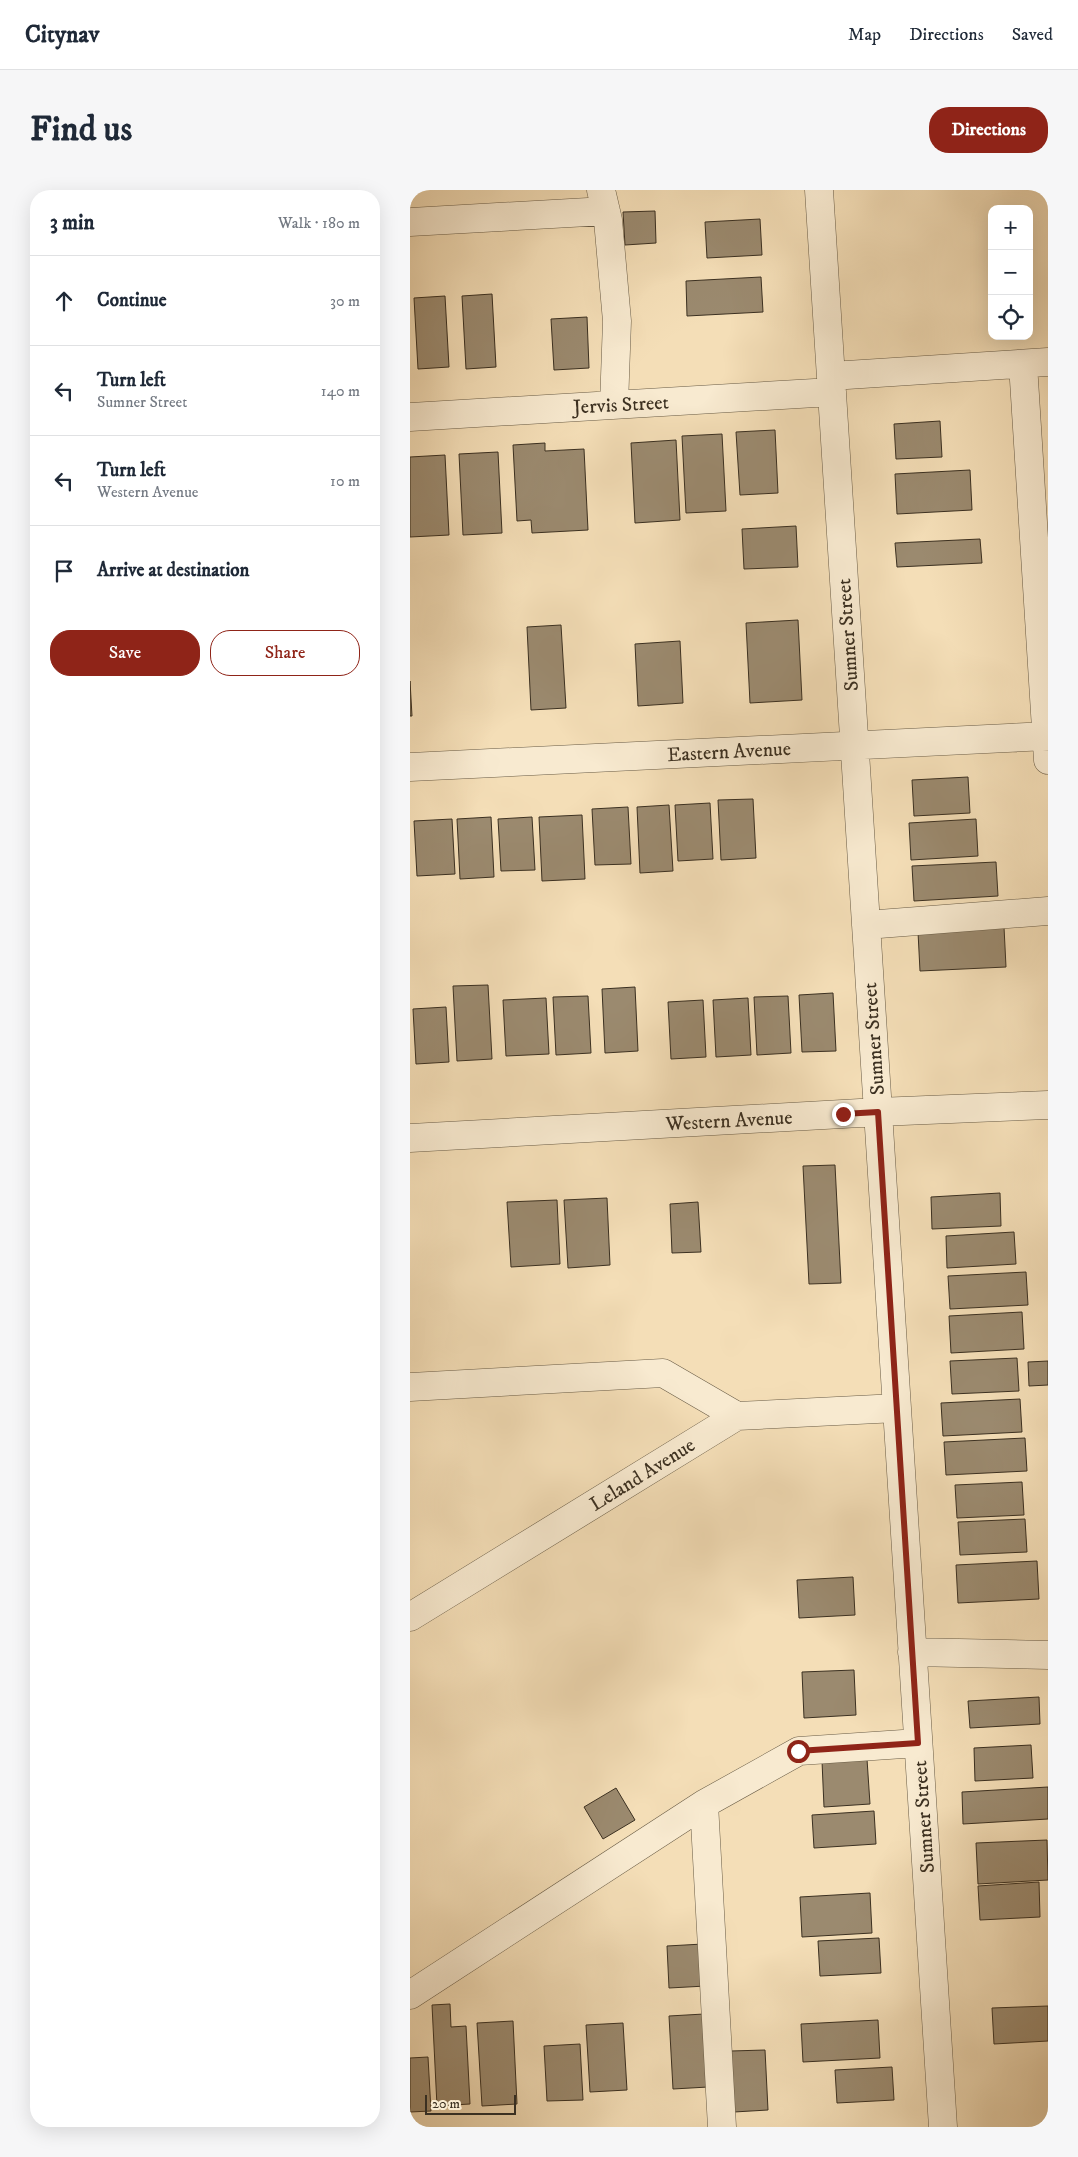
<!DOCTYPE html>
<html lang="en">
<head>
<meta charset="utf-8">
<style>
  body { margin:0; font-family:"IM FELL DW Pica",serif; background:#f6f6f7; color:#1f2937 }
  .controls { position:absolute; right:15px; top:15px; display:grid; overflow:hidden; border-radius:10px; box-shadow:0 5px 20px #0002 }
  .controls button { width:45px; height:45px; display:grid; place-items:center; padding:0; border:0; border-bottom:1px solid #e0e1e3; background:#fff; color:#1f2937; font:25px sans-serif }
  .scale { position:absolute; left:15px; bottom:12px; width:91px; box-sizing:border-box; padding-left:5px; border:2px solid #3b3021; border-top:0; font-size:14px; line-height:18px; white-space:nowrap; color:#3b3021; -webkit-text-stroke:4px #f8ead0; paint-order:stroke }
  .stop { position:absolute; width:15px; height:15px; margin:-11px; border:4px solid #8f2418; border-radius:50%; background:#fff }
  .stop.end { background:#8f2418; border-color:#fff; box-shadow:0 1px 5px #0008 }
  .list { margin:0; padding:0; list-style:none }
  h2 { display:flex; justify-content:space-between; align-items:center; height:65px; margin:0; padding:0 20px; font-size:21px }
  h2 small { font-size:16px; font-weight:400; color:#747a83 }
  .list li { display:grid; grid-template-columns:32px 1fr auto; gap:15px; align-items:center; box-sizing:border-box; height:90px; padding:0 20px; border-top:1px solid #e0e1e3 }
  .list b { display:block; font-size:19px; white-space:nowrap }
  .list p { margin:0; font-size:16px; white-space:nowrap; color:#747a83 }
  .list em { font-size:16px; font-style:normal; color:#747a83 }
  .actions { display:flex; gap:10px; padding:15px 20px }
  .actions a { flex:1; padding:11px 0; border:1px solid #8f2418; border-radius:20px; text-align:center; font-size:18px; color:#8f2418 }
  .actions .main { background:#8f2418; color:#fff }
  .icon { flex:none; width:28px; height:28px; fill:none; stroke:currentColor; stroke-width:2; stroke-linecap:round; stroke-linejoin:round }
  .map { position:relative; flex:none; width:638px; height:1937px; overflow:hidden; border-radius:20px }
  header { display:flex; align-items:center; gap:30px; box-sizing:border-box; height:70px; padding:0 25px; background:#fff; border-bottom:1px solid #e0e1e3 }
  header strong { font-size:24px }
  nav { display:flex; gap:28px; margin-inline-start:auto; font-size:18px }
  .intro { display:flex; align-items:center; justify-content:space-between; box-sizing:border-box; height:120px; padding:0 30px }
  h1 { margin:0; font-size:35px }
  .button { padding:12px 22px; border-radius:20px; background:#8f2418; color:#fff; font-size:18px; font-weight:700 }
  main { display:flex; gap:30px; padding:0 30px }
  aside { flex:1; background:#fff; border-radius:20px; box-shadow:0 5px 20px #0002 }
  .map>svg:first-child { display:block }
  .building { fill:#9b8a6f; stroke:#3b3021 }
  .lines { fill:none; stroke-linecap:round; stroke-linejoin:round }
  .minor-casing { stroke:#695c46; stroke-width:29 }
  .minor { stroke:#f8ead0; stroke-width:28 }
  .route { stroke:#8f2418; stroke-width:6 }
  .labels { text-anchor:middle; stroke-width:4; stroke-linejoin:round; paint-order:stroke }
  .street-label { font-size:20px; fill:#3b3021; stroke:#f8ead0 }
</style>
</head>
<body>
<header>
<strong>Citynav</strong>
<nav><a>Map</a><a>Directions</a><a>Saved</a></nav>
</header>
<div class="intro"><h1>Find us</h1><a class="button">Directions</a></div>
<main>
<aside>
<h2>3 min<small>Walk · 180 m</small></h2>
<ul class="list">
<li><svg class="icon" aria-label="ahead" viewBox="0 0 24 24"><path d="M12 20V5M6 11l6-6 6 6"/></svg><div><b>Continue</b></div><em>30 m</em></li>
<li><svg class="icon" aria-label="left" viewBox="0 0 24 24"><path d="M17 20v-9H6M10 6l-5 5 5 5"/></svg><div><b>Turn left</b><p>Sumner Street</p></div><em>140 m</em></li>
<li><svg class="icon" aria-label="left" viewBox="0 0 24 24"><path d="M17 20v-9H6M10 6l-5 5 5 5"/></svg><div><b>Turn left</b><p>Western Avenue</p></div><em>10 m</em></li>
<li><svg class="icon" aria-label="arrive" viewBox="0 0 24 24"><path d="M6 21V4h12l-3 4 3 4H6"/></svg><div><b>Arrive at destination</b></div></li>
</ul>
<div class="actions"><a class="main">Save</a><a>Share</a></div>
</aside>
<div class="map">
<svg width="638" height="1937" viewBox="0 0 638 1937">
  <rect width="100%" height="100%" fill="#f4deb7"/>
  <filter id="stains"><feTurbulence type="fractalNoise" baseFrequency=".004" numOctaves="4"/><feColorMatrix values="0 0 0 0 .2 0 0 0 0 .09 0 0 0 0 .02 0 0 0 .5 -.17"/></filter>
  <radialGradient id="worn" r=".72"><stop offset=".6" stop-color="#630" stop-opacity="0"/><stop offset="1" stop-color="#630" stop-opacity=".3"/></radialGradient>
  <path class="building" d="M245,21l1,32 -31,2 -2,-33z
    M350,29l2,36 -55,3 -2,-36z
    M351,87l2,35 -76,4 -1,-35z
    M82,104l4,73 -30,2 -4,-73z
    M35,106l4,71 -31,2 -4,-71z
    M177,127l2,51 -35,2 -3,-51z
    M530,231l2,36 -46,2 -2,-35z
    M365,240l3,63 -38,2 -4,-63z
    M312,244l4,77 -40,2 -4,-77z
    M266,250l4,80 -45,3 -4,-80z
    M135,253v8l39,-2 4,81 -56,3 -1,-13 -14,1 -4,-76z
    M88,262l4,81 -39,2 -4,-81z
    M35,265l4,80 -39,2v-80z
    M560,280l2,40 -75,4 -2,-40z
    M386,336l2,41 -54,2 -2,-40z
    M570,349l2,24 -85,4 -2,-24z
    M388,430l4,80 -52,3 -4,-80z
    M151,435l5,83 -35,2 -4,-83z
    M270,451l3,62 -45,3 -3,-62z
    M0,491l2,35h-2z
    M558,587l2,36 -56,3 -2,-36z
    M343,609l3,59 -35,2 -3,-60z
    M300,613l3,56 -35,2 -3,-56z
    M259,615l4,66 -33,2 -3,-66z
    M218,617l3,57 -36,1 -3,-56z
    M172,625l3,64 -43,2 -3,-64z
    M81,627l3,60 -34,2 -3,-60z
    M122,627l3,53 -34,1 -3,-52z
    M42,629l3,55 -38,2 -3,-55z
    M566,629l2,37 -67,4 -2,-37z
    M586,672l2,34 -84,5 -2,-35z
    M594,737l2,40 -86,4 -2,-39z
    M78,795l4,74 -35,2 -4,-75z
    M225,797l3,64 -33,2 -3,-64z
    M423,803l3,58 -34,1 -3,-57z
    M178,806l3,57 -35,2 -3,-58z
    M378,806l3,57 -34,2 -3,-58z
    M136,808l3,56 -43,2 -3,-56z
    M338,808l3,57 -35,2 -3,-57z
    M293,810l3,57 -35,2 -3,-57z
    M36,817l3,55 -33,2 -3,-55z
    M425,975l6,118 -32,1 -6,-118z
    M590,1003l1,33 -69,3 -1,-32z
    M197,1008l3,67 -42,3 -4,-68z
    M147,1010l3,64 -49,3 -4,-65z
    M288,1012l3,50 -29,1 -2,-49z
    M604,1042l2,32 -69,4 -1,-32z
    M616,1082l2,33 -78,4 -2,-33z
    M612,1122l2,37 -73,4 -2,-37z
    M607,1168l2,33 -67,3 -2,-33z
    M638,1171v24l-19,1 -1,-24z
    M610,1209l2,33 -79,4 -2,-33z
    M615,1248l2,33 -81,4 -2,-33z
    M612,1292l2,33 -67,3 -2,-33z
    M615,1329l2,33 -67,3 -2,-33z
    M627,1371l2,38 -81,4 -2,-38z
    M443,1387l2,38 -56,3 -2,-38z
    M444,1480l2,45 -52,3 -2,-46z
    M629,1507l1,27 -70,4 -2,-27z
    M621,1555l2,33 -58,3 -1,-33z
    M457,1569l3,45 -46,3 -2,-46z
    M638,1597v32l-85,5 -1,-32z
    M206,1598l19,32 -32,19 -19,-32z
    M464,1621l2,33 -62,4 -2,-33z
    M637,1650l1,40 -70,4 -2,-41z
    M629,1692l1,35 -60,3 -2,-34z
    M460,1703l2,40 -70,4 -2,-40z
    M469,1748l2,35 -61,3 -2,-35z
    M293,1754l3,42 -37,2 -2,-42z
    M40,1814l1,23 15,-1 4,78 -33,2 -5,-101z
    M638,1816v35l-54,3 -2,-36z
    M294,1824l4,73 -35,2 -4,-73z
    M468,1830l2,38 -77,4 -2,-38z
    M103,1831l4,83 -35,2 -5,-83z
    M213,1833l4,67 -37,2 -4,-67z
    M170,1854l3,56 -36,1 -3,-55z
    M355,1860l3,60 -34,2 -3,-61z
    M18,1867l3,54 -21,1v-54z
    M482,1877l2,33 -57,3 -2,-33z"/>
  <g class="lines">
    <g class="minor-casing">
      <path id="minor" d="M191,0l7,30 9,101 -3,84
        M409,0l124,1937
        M0,32l196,-11
        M613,174l25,396
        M421,186l217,-14
        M0,227l422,-25
        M0,577l638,-31
        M456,735l182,-14
        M0,948l468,-26 170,-7
        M0,1197l253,-14 74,43
        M0,1427l327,-201 160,-8
        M502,1462l136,3
        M294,1614l18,323
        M0,1805l294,-191 95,-53 119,-8"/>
    </g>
    <use href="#minor" class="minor"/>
  </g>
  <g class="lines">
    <path class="route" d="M388,1561l120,-8 -40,-631 -35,2"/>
  </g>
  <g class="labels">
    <g class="street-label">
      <text transform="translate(211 214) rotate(-3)" y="7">Jervis Street</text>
      <text transform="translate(437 445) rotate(-94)" y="7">Sumner Street</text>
      <text transform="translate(319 561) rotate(-3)" y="7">Eastern Avenue</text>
      <text transform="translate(463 849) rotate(-94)" y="7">Sumner Street</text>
      <text transform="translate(319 930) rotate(-3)" y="7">Western Avenue</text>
      <text transform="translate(232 1284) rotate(-32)" y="7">Leland Avenue</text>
      <text transform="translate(513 1627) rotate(-94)" y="7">Sumner Street</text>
    </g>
  </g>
  <rect width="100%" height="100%" filter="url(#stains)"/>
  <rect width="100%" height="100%" fill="url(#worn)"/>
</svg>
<div class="controls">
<button>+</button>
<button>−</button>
<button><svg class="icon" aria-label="locate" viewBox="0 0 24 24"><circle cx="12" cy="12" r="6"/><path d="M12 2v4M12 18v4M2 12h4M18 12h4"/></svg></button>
</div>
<div class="scale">20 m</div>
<div class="stop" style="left:388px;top:1561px"></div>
<div class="stop end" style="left:433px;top:924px"></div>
</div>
</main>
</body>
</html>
